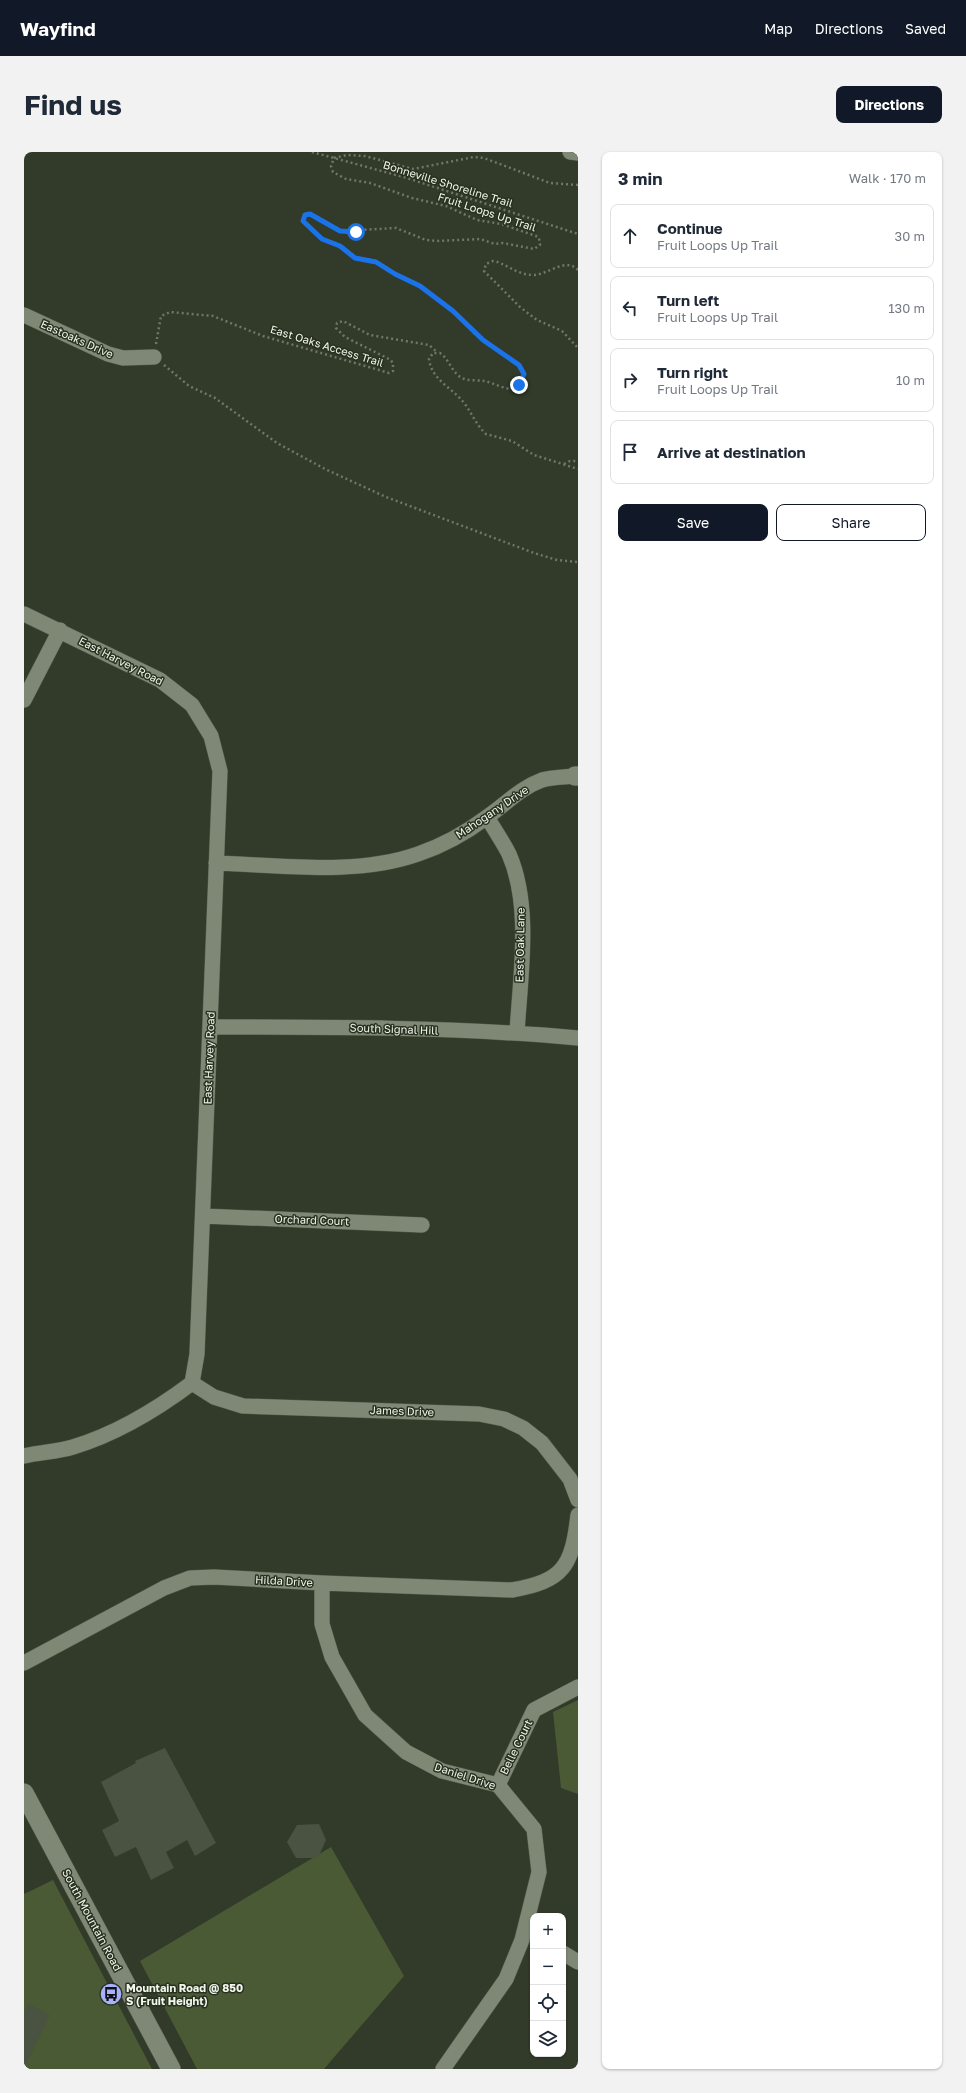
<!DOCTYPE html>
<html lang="en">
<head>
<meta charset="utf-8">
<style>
  body { margin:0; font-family:"Golos Text",sans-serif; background:#f2f2f3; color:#1f2937 }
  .controls { position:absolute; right:12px; bottom:12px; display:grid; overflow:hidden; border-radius:8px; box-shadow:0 1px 3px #0004 }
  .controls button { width:36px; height:36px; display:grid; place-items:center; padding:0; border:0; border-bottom:1px solid #e0e1e3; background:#fff; color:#1f2937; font:20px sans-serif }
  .stop { position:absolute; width:12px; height:12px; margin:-9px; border:3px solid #1a73e8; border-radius:50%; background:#fff }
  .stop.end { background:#1a73e8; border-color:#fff; box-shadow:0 1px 4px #0008 }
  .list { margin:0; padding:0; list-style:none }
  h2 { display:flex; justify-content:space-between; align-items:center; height:52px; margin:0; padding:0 16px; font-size:17px }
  h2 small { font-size:13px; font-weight:400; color:#747a83 }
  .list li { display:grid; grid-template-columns:26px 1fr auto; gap:12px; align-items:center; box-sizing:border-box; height:64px; margin:0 8px 8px; padding:0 8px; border:1px solid #e0e1e3; border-radius:8px }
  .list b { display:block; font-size:15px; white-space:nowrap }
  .list p { margin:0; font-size:13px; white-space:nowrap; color:#747a83 }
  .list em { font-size:13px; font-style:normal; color:#747a83 }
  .actions { display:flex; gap:8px; padding:12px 16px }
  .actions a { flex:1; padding:9px 0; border:1px solid #111827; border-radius:8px; text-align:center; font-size:14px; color:#111827 }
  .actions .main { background:#111827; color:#fff }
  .icon { flex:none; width:22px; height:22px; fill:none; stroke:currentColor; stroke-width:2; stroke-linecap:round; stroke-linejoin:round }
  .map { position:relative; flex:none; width:554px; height:1917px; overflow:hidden; border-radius:8px }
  header { display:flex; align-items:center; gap:24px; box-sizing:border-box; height:56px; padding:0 20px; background:#111827; color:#fff }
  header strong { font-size:19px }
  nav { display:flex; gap:22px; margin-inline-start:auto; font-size:14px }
  .intro { display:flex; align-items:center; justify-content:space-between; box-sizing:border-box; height:96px; padding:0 24px }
  h1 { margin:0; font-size:28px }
  .button { padding:10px 18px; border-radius:8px; background:#111827; color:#fff; font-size:14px; font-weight:700 }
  main { display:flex; gap:24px; padding:0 24px }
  aside { flex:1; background:#fff; border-radius:8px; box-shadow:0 1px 3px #0004 }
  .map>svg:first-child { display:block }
  .green { fill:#495a34 }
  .building { fill:#4a5241 }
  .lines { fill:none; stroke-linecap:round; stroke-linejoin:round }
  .minor-casing { stroke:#52584a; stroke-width:16 }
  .tertiary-casing { stroke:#52584a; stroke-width:20 }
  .path { stroke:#707768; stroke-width:2.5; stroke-dasharray:2 3; stroke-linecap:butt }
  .minor { stroke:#7f8875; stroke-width:15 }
  .tertiary { stroke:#7f8875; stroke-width:19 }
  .route { stroke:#1a73e8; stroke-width:5 }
  .labels { text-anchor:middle; stroke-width:3; stroke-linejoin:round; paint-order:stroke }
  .street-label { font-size:11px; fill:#f1f6eb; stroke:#283020 }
  .poi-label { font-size:11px; font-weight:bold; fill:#f1f6eb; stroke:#283020; text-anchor:start }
</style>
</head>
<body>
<header>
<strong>Wayfind</strong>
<nav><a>Map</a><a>Directions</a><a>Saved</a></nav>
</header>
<div class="intro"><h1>Find us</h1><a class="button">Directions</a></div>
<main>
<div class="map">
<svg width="554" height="1917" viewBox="0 0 554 1917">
  <rect width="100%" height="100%" fill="#323a29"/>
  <path class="green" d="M554,1548v94l-17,-6 -8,-76z
    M307,1695l73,129 -80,93h-127l-57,-108z
    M29,1728l99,189h-128v-175z"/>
  <path class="building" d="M141,1596l51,95 -21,13 -8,-16 -21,12 8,16 -23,12 -15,-33 -21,10 -13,-27 17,-9 -18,-39 35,-19 -1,-2z
    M295,1672l7,16 -8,18h-22l-9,-16 10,-17z
    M4,1852l22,11 -26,53v-55z"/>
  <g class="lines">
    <g class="minor-casing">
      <path id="minor" d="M546,0l8,1
        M0,163l84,39 15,4 31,-1
        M0,462l136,66 32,25 19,31 9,35 -23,583 -5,29c-36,27 -76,51 -119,64 -16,5 -33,5 -49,9
        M0,548l36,-70
        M463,665c7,12 16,25 22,37 23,53 11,123 8,179
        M192,711c64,2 140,13 202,-9 24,-8 49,-22 69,-37 19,-13 33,-29 55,-37 10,-3 23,-3 33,-4
        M186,875c123,0 246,0 368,11
        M179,1064l219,9
        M168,1231l22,14 29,9 236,8 25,5 19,9 19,15 28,36 8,21
        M298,1431v41l10,33 33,58 41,37 36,19 56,14 36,44 5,43 -17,68 -16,39 -63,90
        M0,1511l140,-75 26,-10 24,-1 108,6 190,7c52,-9 60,-24 66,-75
        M474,1633l36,-75 44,-23
        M539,1801l15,9"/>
    </g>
    <g class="tertiary-casing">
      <path id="tertiary" d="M551,624h3
        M0,1641l147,276"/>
    </g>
    <path class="path" d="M288,0l95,26 171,56
      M554,33l-28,-2 -66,-25 -10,-1 -61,12 -48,-13 -18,-1 -13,3 -3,8 2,6 13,7 24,4 42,15 34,8 31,14 24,4 35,12 3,2 1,7 -6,4 -31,-6 -8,1 -15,-5 -41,2 -13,-1 -30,-12 -55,3 -31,-17 -5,1 -2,6 19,18 18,7 15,12 21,3 19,13 25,12 33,25 22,23 44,31 5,9c-7,26 -24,10 -40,7 -7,-1 -16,0 -22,-3 -11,-6 -12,-18 -22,-25h-7l-4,6c3,22 23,28 35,44 8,10 12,22 22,31l26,7 22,14 44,14
      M554,118c-12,-13 -29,4 -44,5 -18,0 -28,-12 -41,-14l-7,3 -2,7 36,36 17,13 25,11 16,17
      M132,192l5,-28 9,-4 43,4 50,20 126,37 4,-2v-7l-2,-4 -46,-23 -9,-9 1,-5 6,-2 27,14 59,10 8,7
      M140,213l25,21 26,12 62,45 48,26 61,28 148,56 23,7 21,2
      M540,312l6,-3h8"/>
    <use href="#minor" class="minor"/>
    <use href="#tertiary" class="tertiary"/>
  </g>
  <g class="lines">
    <path class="route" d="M332,80l-16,-1 -30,-17 -5,1 -2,6 19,18 18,7 15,12 21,4 19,12 25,12 33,25 30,29 36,25 5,9 -5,11"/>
  </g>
  <defs>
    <g id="bus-disc" transform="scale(1.15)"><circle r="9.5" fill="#a7b1fc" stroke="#283020"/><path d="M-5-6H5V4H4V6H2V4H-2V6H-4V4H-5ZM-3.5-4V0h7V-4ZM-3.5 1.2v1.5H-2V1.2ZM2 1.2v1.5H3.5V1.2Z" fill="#111"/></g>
  </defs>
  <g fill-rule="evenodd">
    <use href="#bus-disc" x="87" y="1842"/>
  </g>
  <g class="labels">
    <g class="street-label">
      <text transform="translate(424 32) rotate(17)" y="4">Bonneville Shoreline Trail</text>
      <text transform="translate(463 60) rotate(18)" y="4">Fruit Loops Up Trail</text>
      <text transform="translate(53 187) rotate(24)" y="4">Eastoaks Drive</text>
      <text transform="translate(303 194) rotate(17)" y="4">East Oaks Access Trail</text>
      <text transform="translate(97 509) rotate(27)" y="4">East Harvey Road</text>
      <text transform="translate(468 660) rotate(-34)" y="4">Mahogany Drive</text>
      <text transform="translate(496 793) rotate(-89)" y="4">East Oak Lane</text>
      <text transform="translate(370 877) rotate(2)" y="4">South Signal Hill</text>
      <text transform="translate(185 906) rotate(-88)" y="4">East Harvey Road</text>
      <text transform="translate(288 1068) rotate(2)" y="4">Orchard Court</text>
      <text transform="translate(378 1259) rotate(2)" y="4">James Drive</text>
      <text transform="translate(260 1429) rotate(3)" y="4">Hilda Drive</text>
      <text transform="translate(492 1595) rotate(-64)" y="4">Belle Court</text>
      <text transform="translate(441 1624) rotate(18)" y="4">Daniel Drive</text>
      <text transform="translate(68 1768) rotate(62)" y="4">South Mountain Road</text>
    </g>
    <g class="poi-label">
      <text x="102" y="1840">Mountain Road @ 850<tspan x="102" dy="13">S (Fruit Height)</tspan></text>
    </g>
  </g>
</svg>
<div class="controls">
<button>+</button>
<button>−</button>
<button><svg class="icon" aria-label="locate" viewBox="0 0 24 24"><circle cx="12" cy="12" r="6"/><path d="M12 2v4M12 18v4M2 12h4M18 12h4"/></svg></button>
<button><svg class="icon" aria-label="layers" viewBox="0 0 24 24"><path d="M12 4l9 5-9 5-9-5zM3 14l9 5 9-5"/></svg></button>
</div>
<div class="stop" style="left:332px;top:80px"></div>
<div class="stop end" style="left:495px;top:233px"></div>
</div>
<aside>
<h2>3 min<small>Walk · 170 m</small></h2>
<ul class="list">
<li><svg class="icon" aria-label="ahead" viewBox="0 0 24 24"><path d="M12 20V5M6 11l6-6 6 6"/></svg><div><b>Continue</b><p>Fruit Loops Up Trail</p></div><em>30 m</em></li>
<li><svg class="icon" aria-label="left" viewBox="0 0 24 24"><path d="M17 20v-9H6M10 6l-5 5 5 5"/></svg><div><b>Turn left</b><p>Fruit Loops Up Trail</p></div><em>130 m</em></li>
<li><svg class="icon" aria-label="right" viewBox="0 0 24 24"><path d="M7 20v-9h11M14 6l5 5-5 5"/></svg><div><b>Turn right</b><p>Fruit Loops Up Trail</p></div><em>10 m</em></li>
<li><svg class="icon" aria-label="arrive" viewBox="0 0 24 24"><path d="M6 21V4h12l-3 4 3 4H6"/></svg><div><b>Arrive at destination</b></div></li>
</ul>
<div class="actions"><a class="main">Save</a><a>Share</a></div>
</aside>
</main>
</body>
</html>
